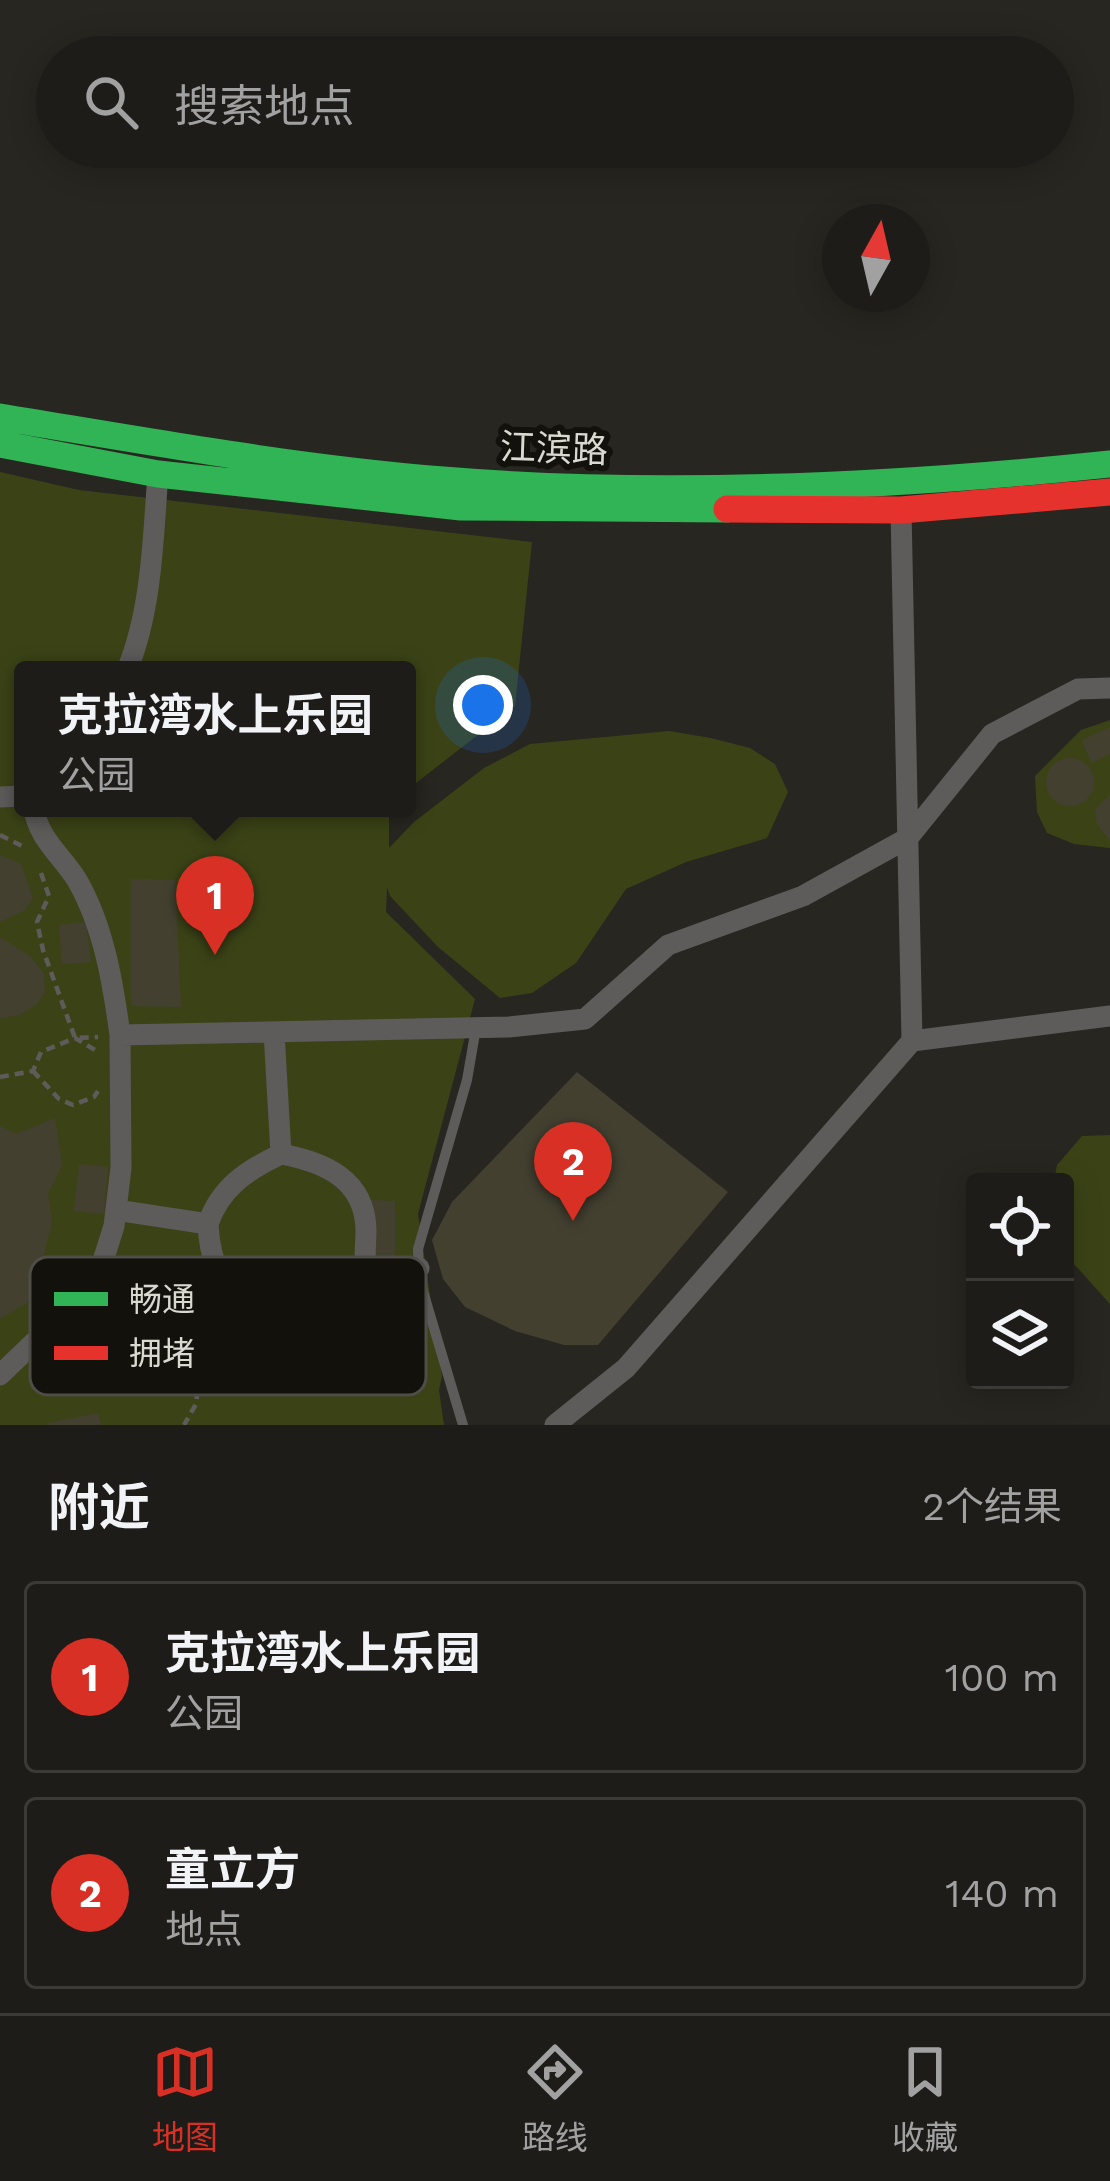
<!DOCTYPE html>
<html lang="zh">
<head>
<meta charset="utf-8">
<style>
  body { margin:0; font-family:"Work Sans","Noto Sans SC",sans-serif; background:#2b2925; color:#f1f3f6 }
  .controls { position:absolute; right:36px; bottom:36px; display:grid; overflow:hidden; border-radius:12px; box-shadow:0 6px 30px #0003 }
  .controls button { width:108px; height:108px; display:grid; place-items:center; padding:0; border:0; border-bottom:3px solid #3c3a37; background:#1e1c18; color:#f1f3f6; font:60px sans-serif }
  .compass { position:absolute; left:822px; top:204px; width:108px; height:108px; border-radius:50%; background:#1e1c18; box-shadow:0 6px 30px #0003; rotate:8deg }
  .you { position:absolute; left:483px; top:705px; width:42px; height:42px; margin:-30px; border:9px solid #fff; border-radius:50%; background:#1a73e8; box-shadow:0 0 0 18px #1a73e833 }
  .badge { display:grid; place-items:center; width:78px; height:78px; border-radius:50%; background:#d93025; color:#fff; font-size:39px; font-weight:700 }
  .pin { position:absolute; translate:-50% -99px; filter:drop-shadow(0 3px 6px #0008) }
  .pin::after { content:''; position:absolute; top:63px; width:42px; height:36px; background:inherit; clip-path:polygon(0 0,100% 0,50% 100%) }
  .popup { position:absolute; left:14px; top:661px; width:402px; height:156px; box-sizing:border-box; display:grid; place-content:center; border-radius:12px; background:#1e1c18; filter:drop-shadow(0 3px 9px #0005); font-size:39px; white-space:nowrap; color:#a1a1a2 }
  .popup b { font-size:45px; color:#f1f3f6 }
  .popup::after { content:''; position:absolute; left:50%; top:100%; margin-left:-24px; border:24px solid transparent; border-top-color:#1e1c18 }
  .list { margin:0; padding:0; list-style:none }
  h2 { display:flex; justify-content:space-between; align-items:center; height:156px; margin:0; padding:0 48px; font-size:51px }
  h2 small { font-size:39px; font-weight:400; color:#a1a1a2 }
  .list li { display:grid; grid-template-columns:78px 1fr auto; gap:36px; align-items:center; box-sizing:border-box; height:192px; margin:0 24px 24px; padding:0 24px; border:3px solid #3c3a37; border-radius:12px }
  .list b { display:block; font-size:45px; white-space:nowrap }
  .list p { margin:0; font-size:39px; white-space:nowrap; color:#a1a1a2 }
  .list em { font-size:39px; font-style:normal; color:#a1a1a2 }
  .icon { flex:none; width:66px; height:66px; fill:none; stroke:currentColor; stroke-width:2; stroke-linecap:round; stroke-linejoin:round }
  .map { position:relative; flex:none; width:1110px; height:1425px; overflow:hidden }
  .search { position:absolute; background:#1e1c18; box-shadow:0 6px 30px #0003; left:36px; right:36px; top:36px; height:132px; display:flex; align-items:center; gap:30px; box-sizing:border-box; padding:0 42px; border-radius:66px; color:#a1a1a2; font-size:45px }
  .sheet { height:588px; background:#1e1c18 }
  nav { display:flex; justify-content:space-around; align-items:center; box-sizing:border-box; height:168px; border-top:3px solid #3c3a37; background:#1e1c18; font-size:33px; color:#a1a1a2 }
  nav a { display:grid; justify-items:center; gap:6px }
  nav .on { color:#d93025 }
  .map>svg:first-child { display:block }
  .green { fill:#3b4316 }
  .building { fill:#434030 }
  .lines { fill:none; stroke-linecap:round; stroke-linejoin:round }
  .path { stroke:#5e5c5a; stroke-width:4.5; stroke-dasharray:9 6; stroke-linecap:butt }
  .lane { stroke:#5e5b5b; stroke-width:10 }
  .street { stroke:#5e5b5b; stroke-width:21 }
  .fast { stroke:#30b455; stroke-width:27 }
  .jam { stroke:#e5322d; stroke-width:27 }
  .labels { text-anchor:middle; stroke-width:12; stroke-linejoin:round; paint-order:stroke }
  .street-label { font-size:36px; fill:#dad9d1; stroke:#12110c }
  .key { fill:#12110c; stroke:#4e4d47; stroke-width:3 }
  .key-label { font-size:33px; fill:#dad9d1 }
</style>
</head>
<body>
<div class="map">
<svg width="1110" height="1425" viewBox="0 0 1110 1425">
  <rect width="100%" height="100%" fill="#282620"/>
  <path class="green" d="M0,472l79,18 453,52 -17,164 -108,84v-120h-384v138h366v40l25,-26 70,-54 46,-24 139,-13 42,7 39,10 25,16 13,28 -21,46 -81,24 -60,27 -50,74 -44,30 -32,5 -62,-51 -48,-51 -3,-9 -1,25 89,87 -57,215 24,162 -3,14 5,35h-444z
    M1110,720v128l-36,-4 -27,-11 -10,-21 -2,-36 46,-46z
    M1110,1135v169l-45,-50v-72h-11l3,-17 25,-29z"/>
  <path class="building" d="M1110,727v27l-19,9 -9,-23z
    M1046 782a24 24 0 1 1 48 0a24 24 0 1 1-48 0Z
    M1110,795v46l-13,-17 -2,-15z
    M0,855l21,9 12,34 -8,12 -25,12z
    M131,879l44,1 6,127 -50,-1z
    M86,922l5,40 -29,2 -3,-39z
    M0,937l30,19 14,17 1,19 -8,12 -18,11 -19,3z
    M577,1072l151,120 -130,153h-34l-49,-14 -50,-24 -22,-28 -11,-39 20,-38z
    M55,1118l7,47 -14,28 4,29 -19,77 -33,20v-193l16,8z
    M79,1164l29,3 -4,47 -30,-3z
    M371,1200l24,1v65h-27z
    M98,1413l3,12h-53v-2z"/>
  <g class="lines">
    <path class="path" d="M0,835l22,11
      M41,873l8,23 -12,26 6,28 32,88 23,-1
      M33,1071l26,28 14,6 21,-8 4,-6
      M0,1077l33,-6 8,-19 34,-14 20,12
      M117,1295l43,23 40,50 -4,36 -12,21"/>
    <path class="lane" d="M463,1425l-44,-147 -1,-29 49,-169 9,-52"/>
    <path class="street" d="M901,510l11,531
      M127,670c25,-60 26,-132 31,-196
      M0,797l23,-1
      M34,808c3,29 28,48 43,72 27,47 36,103 43,155l389,-8 76,-8 83,-74 135,-49 105,-58 84,-104 86,-45 32,-1
      M281,1154c43,8 84,25 85,76 0,16 -3,33 2,48l51,-10
      M116,1210l92,14c12,-36 39,-54 73,-70l-7,-122
      M208,1224c2,46 24,92 75,93 17,0 32,0 47,-9 14,-7 26,-20 38,-30
      M0,1375l96,-92 18,-57 7,-58 -1,-133
      M555,1425l71,-57 286,-327 198,-25"/>
    <path class="fast" d="M0,417c147,24 295,51 443,63 221,18 447,7 667,-16
      M0,444l158,30 303,33 266,2"/>
    <path class="jam" d="M727,509l174,1 209,-18"/>
  </g>
  <g class="labels">
    <g class="street-label">
      <text transform="translate(554 448) rotate(2)" y="13">江滨路</text>
    </g>
  </g>
  <rect x="30" y="1257" width="396" height="138" rx="18" class="key"/>
  <rect x="54" y="1292" width="54" height="14" fill="#30b455"/>
  <rect x="54" y="1346" width="54" height="14" fill="#e5322d"/>
  <g class="key-label">
    <text x="129" y="1311">畅通</text>
    <text x="129" y="1365">拥堵</text>
  </g>
</svg>
<div class="controls">
<button><svg class="icon" aria-label="locate" viewBox="0 0 24 24"><circle cx="12" cy="12" r="6"/><path d="M12 2v4M12 18v4M2 12h4M18 12h4"/></svg></button>
<button><svg class="icon" aria-label="layers" viewBox="0 0 24 24"><path d="M12 4l9 5-9 5-9-5zM3 14l9 5 9-5"/></svg></button>
</div>
<svg class="compass" viewBox="-18 -18 36 36"><path d="M0-13l5 13h-10z" fill="#e53935"/><path d="M0 13l5-13h-10z" fill="#a1a1a2"/></svg>
<div class="you"></div>
<div class="pin badge" style="left:215px;top:955px">1</div>
<div class="popup"><b>克拉湾水上乐园</b>公园</div>
<div class="pin badge" style="left:573px;top:1221px">2</div>
<div class="search"><svg class="icon" aria-label="search" viewBox="0 0 24 24"><circle cx="10" cy="10" r="6"/><path d="M15 15l6 6"/></svg>搜索地点</div>
</div>
<section class="sheet">
<h2>附近<small>2个结果</small></h2>
<ul class="list">
<li><span class="badge">1</span><div><b>克拉湾水上乐园</b><p>公园</p></div><em>100 m</em></li>
<li><span class="badge">2</span><div><b>童立方</b><p>地点</p></div><em>140 m</em></li>
</ul>
</section>
<nav>
<a class="on"><svg class="icon" aria-label="map" viewBox="0 0 24 24"><path d="M3 6l6-2 6 2 6-2v14l-6 2-6-2-6 2zM9 4v14M15 6v14"/></svg>地图</a>
<a><svg class="icon" aria-label="directions" viewBox="0 0 24 24"><path d="M12 3l9 9-9 9-9-9zM9 14v-3h6M13 9l2 2-2 2"/></svg>路线</a>
<a><svg class="icon" aria-label="saved" viewBox="0 0 24 24"><path d="M7 4h10v16l-5-4-5 4z"/></svg>收藏</a>
</nav>
</body>
</html>
